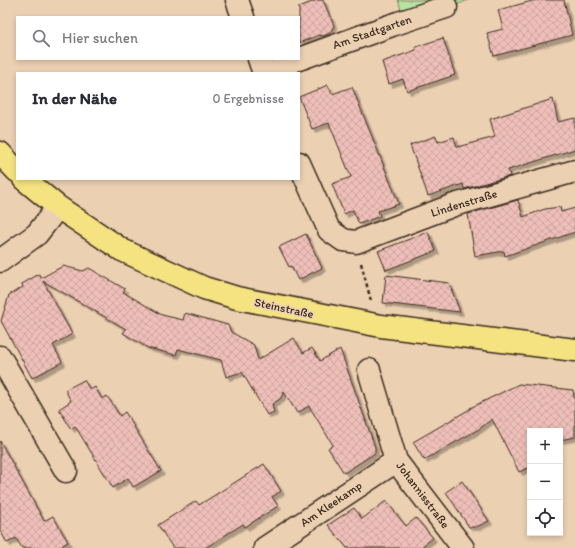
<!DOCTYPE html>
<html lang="de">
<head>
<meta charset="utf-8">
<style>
  body { margin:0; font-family:Itim,sans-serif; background:#f2f2f3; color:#2b2b33 }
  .controls { position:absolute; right:12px; bottom:12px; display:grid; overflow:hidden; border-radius:0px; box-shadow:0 2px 6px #0003 }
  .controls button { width:36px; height:36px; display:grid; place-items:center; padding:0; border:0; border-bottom:1px solid #e1e1e2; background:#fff; color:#2b2b33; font:20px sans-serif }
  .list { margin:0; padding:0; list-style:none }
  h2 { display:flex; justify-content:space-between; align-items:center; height:52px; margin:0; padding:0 16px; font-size:17px }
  h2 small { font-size:13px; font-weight:400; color:#7c7c81 }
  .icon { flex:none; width:22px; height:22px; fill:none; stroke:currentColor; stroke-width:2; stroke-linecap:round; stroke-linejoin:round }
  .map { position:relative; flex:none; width:575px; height:548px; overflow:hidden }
  .search { position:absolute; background:#fff; box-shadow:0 2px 6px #0003; left:16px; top:16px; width:284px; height:44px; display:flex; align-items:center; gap:10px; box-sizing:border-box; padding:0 14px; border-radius:0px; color:#7c7c81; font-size:15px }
  .panel { position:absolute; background:#fff; box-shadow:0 2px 6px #0003; left:16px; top:72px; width:284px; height:108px; border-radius:0px }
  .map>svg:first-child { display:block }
  .grass { fill:#b6e4a2; stroke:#788760 }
  .building { fill:url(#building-cross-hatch); stroke:#3b2a1e; filter:url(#shadow) }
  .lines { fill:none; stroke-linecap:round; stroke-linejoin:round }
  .minor-casing { stroke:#3b2a1e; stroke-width:25 }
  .major-casing { stroke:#3b2a1e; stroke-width:25 }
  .path { stroke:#3b2a1e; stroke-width:2.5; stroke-dasharray:4 3; stroke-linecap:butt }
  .minor { stroke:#ebd0b2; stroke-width:22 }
  .major { stroke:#f5e382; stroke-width:22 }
  .labels { text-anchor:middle; stroke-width:3.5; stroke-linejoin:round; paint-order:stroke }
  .street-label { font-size:12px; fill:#3b2a1e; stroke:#ebd0b2 }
</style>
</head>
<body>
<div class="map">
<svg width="575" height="548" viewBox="0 0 575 548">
  <defs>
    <pattern id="building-cross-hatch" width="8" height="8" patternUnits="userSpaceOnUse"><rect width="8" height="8" fill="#eebfb8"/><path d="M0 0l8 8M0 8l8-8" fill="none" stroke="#cda49e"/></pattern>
    <filter id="shadow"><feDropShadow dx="3.5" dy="3.5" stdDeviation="0" flood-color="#0004"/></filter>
  </defs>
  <rect width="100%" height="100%" fill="#ebd0b2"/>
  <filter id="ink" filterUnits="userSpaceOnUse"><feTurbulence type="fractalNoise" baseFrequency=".025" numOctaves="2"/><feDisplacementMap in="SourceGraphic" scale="8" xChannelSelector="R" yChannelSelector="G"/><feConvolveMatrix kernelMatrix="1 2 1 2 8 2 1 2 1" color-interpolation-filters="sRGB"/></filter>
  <g filter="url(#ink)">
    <path class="grass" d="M398,0h70l-61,27z"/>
    <path class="building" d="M317,0h6l11,26 -4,7 -7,3 -4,-1 -20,8v-36z
      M536,0h28l8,35 -78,21 -7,-23 16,-4 -5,-19z
      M443,38l12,37 -48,16 -4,-12 -14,5 -7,-22 34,-12 -1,-3z
      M328,85l4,9 20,-7 47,117 -21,7 2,5 -21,8 -6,-14 -9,4 -12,-30 19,-7 -22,-54 -17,6 -13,-32z
      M553,99l5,23 17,-4v31l-67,21 2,6 -46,13 -1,-5 -35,12 -18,-51 26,-9 2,6 16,-5 3,10 38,-10 -5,-18z
      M518,200l5,17 22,-8 15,-2 1,5 14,-4v24l-70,24 -1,-5 -29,5 -7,-42z
      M428,232l8,19 -50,19 -8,-19z
      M306,234l16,34 -24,12 -7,-14 -2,1 -10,-20z
      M63,266l20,5 6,-3 36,21 -2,3 39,23 21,5 2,-7 43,12 3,7 23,13 4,15 36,-22 9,15 9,-5 8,13 20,-12 35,98v6l-31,20 -16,-25 5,-3 -24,-39 -12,7 -13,-21 -4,7 -8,5 2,8 -7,3 -25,-43 -16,5 -5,-17 -43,-11 -2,6 -28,-7 -25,-15 3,-4 -83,-48 29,53 -19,11 9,17 -30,16 -31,-57 8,-26 14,-8 -1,-3 17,-10 2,4z
      M386,275l63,8 11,29 -77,-9z
      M84,380l6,10 5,-3 7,12 5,-3 13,20 5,-4 36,59 -28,16 -5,-9 -15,10 -38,-62 -4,3 -12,-20 12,-8 -6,-11z
      M519,384l54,6 2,13v34l-15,3v-9h-30v36l-11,5 -27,-53 -13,10 -55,31 -11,-18 57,-33v-1z
      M0,441l44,80 9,-5 15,26 -10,6h-36l-6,-10 -9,5 -7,-13z
      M264,464l17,27 -9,6 6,9 -33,21 -2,-3 -38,24h-32l-15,-23 38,-24 3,4z
      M462,481l27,40 -13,6h-7l-23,-35z
      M386,501l20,25 10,-8 17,20 -13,10h-73l-19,-23 26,-17 8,11z"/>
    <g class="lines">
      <g class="minor-casing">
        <path id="minor" d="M237,0l6,17
          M259,59l5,14
          M299,59l93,-34 54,-18
          M273,73l18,-11 7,-3
          M299,163l30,67 14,10 13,2 98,-37 121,-34
          M0,261l37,-27 21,-27
          M0,357l66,114
          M369,370l27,91 67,87
          M265,548l131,-87"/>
      </g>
      <g class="major-casing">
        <path id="major" d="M0,153l17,18
          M24,179l34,28 64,43 82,38 33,10 144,28 194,24"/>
      </g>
      <path class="path" d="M361,263l10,38"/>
      <use href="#minor" class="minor"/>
      <use href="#major" class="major"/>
    </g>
  </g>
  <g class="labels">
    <g class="street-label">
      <text transform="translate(372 32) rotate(-19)" y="4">Am Stadtgarten</text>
      <text transform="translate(464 203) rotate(-17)" y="4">Lindenstraße</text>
      <text transform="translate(284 308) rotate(12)" y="4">Steinstraße</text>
      <text transform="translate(423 495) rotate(53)" y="4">Johannisstraße</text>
      <text transform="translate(331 504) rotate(-34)" y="4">Am Kleekamp</text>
    </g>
  </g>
</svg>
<div class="controls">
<button>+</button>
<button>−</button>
<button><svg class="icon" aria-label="locate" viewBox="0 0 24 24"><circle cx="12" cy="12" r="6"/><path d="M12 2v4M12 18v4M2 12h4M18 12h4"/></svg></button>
</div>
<div class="search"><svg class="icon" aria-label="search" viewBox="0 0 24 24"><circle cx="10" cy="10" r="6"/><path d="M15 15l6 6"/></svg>Hier suchen</div>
<section class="panel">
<h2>In der Nähe<small>0 Ergebnisse</small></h2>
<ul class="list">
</ul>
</section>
</div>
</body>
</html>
